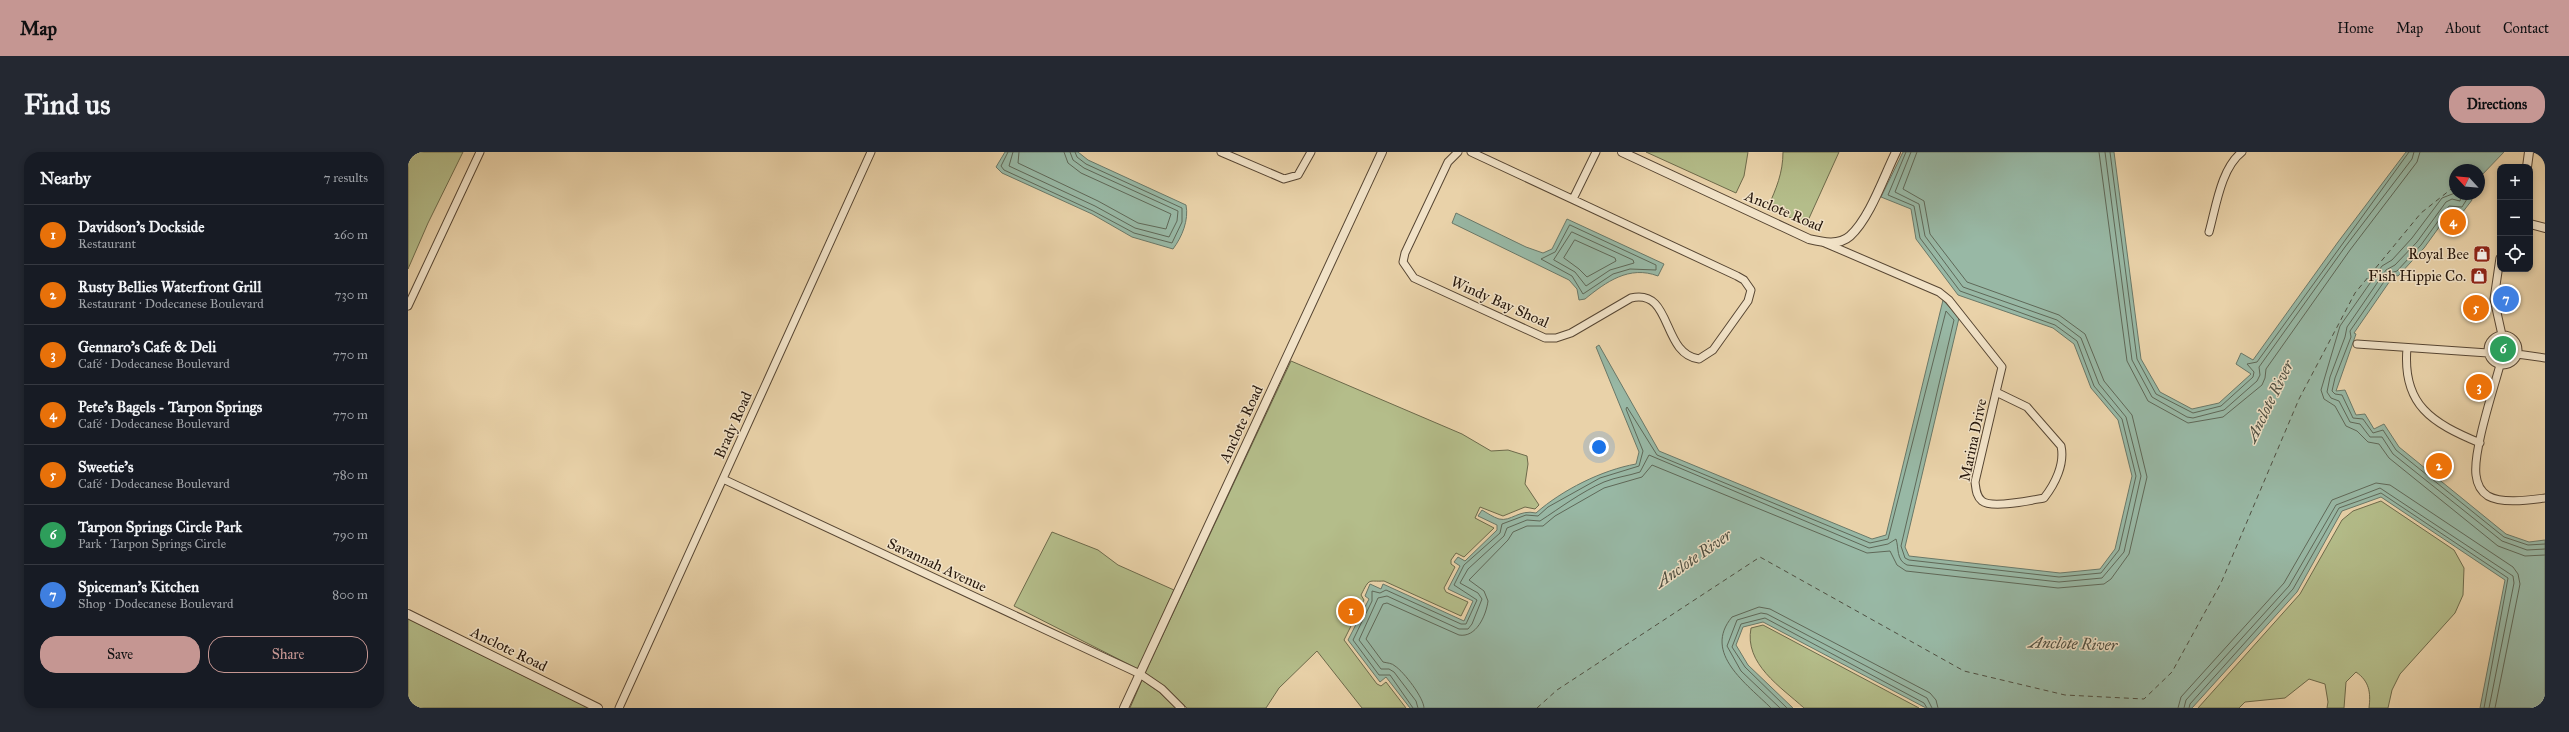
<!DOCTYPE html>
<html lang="en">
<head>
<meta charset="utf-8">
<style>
  body { margin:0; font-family:"IM FELL Great Primer",serif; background:#242831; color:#f1f3f6 }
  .controls { position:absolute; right:12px; top:12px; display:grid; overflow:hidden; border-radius:8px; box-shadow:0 2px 6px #0003 }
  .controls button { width:36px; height:36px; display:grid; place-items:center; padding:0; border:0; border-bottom:1px solid #363941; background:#171b24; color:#f1f3f6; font:20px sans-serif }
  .compass { position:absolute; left:2041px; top:12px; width:36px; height:36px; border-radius:50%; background:#171b24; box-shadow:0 2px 6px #0003; rotate:296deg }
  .you { position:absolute; left:1191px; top:295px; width:14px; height:14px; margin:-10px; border:3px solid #fff; border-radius:50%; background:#1a73e8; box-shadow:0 0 0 6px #1a73e833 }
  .badge { display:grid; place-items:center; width:26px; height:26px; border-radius:50%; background:#c59692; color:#fff; font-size:13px; font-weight:700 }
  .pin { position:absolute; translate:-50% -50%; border:2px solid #fff; box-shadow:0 1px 4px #0006 }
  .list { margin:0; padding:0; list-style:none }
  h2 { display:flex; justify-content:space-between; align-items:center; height:52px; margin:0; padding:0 16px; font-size:17px }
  h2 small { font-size:13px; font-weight:400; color:#9ea1a6 }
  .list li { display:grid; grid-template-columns:26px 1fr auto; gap:12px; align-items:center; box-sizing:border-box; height:60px; padding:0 16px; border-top:1px solid #363941 }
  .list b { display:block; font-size:15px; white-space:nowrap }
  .list p { margin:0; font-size:13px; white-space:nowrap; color:#9ea1a6 }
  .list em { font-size:13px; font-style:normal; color:#9ea1a6 }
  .actions { display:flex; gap:8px; padding:12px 16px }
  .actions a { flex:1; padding:9px 0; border:1px solid #c59692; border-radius:16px; text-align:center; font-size:14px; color:#c59692 }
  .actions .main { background:#c59692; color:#111 }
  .icon { flex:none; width:22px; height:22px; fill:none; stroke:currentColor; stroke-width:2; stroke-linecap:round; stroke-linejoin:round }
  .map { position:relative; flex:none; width:2137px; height:556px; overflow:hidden; border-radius:16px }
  header { display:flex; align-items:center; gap:24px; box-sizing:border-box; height:56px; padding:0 20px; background:#c59692; color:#111 }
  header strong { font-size:19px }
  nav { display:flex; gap:22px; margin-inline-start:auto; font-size:14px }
  .intro { display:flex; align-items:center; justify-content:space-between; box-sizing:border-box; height:96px; padding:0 24px }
  h1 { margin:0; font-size:28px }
  .button { padding:10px 18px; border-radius:16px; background:#c59692; color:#111; font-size:14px; font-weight:700 }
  main { display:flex; gap:24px; padding:0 24px }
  aside { flex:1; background:#171b24; border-radius:16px; box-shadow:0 2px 6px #0003 }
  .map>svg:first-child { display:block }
  .green { fill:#b4bd8a; stroke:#6d6a4b }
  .water { fill:#98b8a5; stroke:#6a7868 }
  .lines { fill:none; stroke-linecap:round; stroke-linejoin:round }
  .shore { stroke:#5f6858; stroke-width:1 }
  .ferry { stroke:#4e4f42; stroke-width:1; stroke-dasharray:5 4; stroke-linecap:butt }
  .minor-casing { stroke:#574633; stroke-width:9 }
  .tertiary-casing { stroke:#574633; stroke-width:10 }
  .minor { stroke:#f1e2c7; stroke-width:7 }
  .tertiary { stroke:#f1e2c7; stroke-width:8 }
  .labels { text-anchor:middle; stroke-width:3; stroke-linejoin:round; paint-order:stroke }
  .street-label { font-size:15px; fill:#26170c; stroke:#f1e2c7 }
  .poi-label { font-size:15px; fill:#26170c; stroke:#f1e2c7; text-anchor:end }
  .water-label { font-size:16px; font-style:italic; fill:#4e4f42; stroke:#f1e2c7 }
</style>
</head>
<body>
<header>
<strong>Map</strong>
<nav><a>Home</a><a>Map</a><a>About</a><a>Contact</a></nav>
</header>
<div class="intro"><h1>Find us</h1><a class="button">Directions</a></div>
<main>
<aside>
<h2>Nearby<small>7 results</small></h2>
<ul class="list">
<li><span class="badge" style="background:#e8710a">1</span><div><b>Davidson's Dockside</b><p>Restaurant</p></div><em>260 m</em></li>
<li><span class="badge" style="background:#e8710a">2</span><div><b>Rusty Bellies Waterfront Grill</b><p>Restaurant · Dodecanese Boulevard</p></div><em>730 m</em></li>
<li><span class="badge" style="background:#e8710a">3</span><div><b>Gennaro's Cafe &amp; Deli</b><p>Café · Dodecanese Boulevard</p></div><em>770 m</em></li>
<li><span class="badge" style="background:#e8710a">4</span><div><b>Pete's Bagels - Tarpon Springs</b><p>Café · Dodecanese Boulevard</p></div><em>770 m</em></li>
<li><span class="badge" style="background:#e8710a">5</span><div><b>Sweetie's</b><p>Café · Dodecanese Boulevard</p></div><em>780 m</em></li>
<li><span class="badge" style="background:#2e9e5b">6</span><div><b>Tarpon Springs Circle Park</b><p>Park · Tarpon Springs Circle</p></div><em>790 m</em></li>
<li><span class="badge" style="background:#3f7fe0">7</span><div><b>Spiceman's Kitchen</b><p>Shop · Dodecanese Boulevard</p></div><em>800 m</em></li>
</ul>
<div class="actions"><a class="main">Save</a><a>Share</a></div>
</aside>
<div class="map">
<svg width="2137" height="556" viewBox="0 0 2137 556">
  <rect width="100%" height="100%" fill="#e9d2a9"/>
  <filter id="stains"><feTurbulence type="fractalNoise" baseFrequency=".005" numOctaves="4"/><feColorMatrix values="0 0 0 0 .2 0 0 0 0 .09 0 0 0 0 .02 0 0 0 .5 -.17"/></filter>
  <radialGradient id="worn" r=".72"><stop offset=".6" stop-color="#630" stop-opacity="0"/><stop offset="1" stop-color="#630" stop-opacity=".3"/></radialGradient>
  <path class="green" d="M0,0h55l-35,71 -20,46z
    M1238,0h102l-4,24 -8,17z
    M1375,0h56l-33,73 -38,-18c8,-18 15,-34 15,-55z
    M883,209l171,73 29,17 17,-1 19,6 1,8 -3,20 14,21 -4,4 -10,-2 -22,9 -23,-9 -5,11 19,10 -30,29 -8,-4 -5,7v4l4,3 -11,21 2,4 22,10 -7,14 -77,-35c-16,1 -14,-4 -23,14l3,5 -20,40 33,44 4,2 5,-4 20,26h-44l-45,-57 -38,37 -13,20h-79l-22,-21 -20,-14z
    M1973,349l73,49 10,18 -1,27 -8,18 -55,61 -8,16 -4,18h-19c2,-16 0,-27 -13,-36l-10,10 -2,26h-17l1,-6 -3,-18 -16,-5 -24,19 -40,4 -6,6h-41l102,-114 42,-74 11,-9z
    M644,380l46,18 20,15 56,25 -36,79 -124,-63z
    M0,467l181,89h-181z
    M1355,473l156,83h-115c-23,-21 -60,-44 -53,-80z
    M734,528l17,12 17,16h-46z"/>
  <path class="water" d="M597,0h73l10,8 98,45c3,15 -4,32 -13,44l-41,-12 -40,-23 -90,-41 -6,-6z
    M1495,0h211l27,207 19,33 32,17 27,-6 32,-29 -15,-10 5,-11 12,7 85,-118 68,-90h98l-25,26v-8h-24v24h16l1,6 -10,13 -9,-5 -29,40 -26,28 -4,-1 -40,58 2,1 -20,57 9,-1 11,25 9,-1 9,15 10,-5 15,23 107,87 23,8 16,-2v168h-65l25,-128 -124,-83 -39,14 -45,81 -105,116h-266l-163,-86 -20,5 -7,18 12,20 45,43h-383l-24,-31 -6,5 -32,-42 21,-41 -4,-3 5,-12 11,5 2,-5 81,37 9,-20 -25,-12 12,-23 -6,-4 4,-5 7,4 32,-31v-5l-19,-9 4,-6c5,3 11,7 17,9 12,3 20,-10 37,-6 26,-23 66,-43 100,-49l3,-12 -43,-105 3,-2 60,106 213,88 14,-4 57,-235 16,18 -54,229 4,9 151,17 40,-4 15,-20 17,-73 -14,-56 -27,-32 -17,-44 -21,-16 -95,-33 -42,-56 -5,-30 -30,-12z
    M1048,61l70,34 17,6 9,-4 15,-30 97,45 -6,12c-29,-11 -52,6 -73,23l-6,1 -2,-11 -8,-9 -117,-57z"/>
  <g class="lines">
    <path class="shore" d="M600,0l-7,14 3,4 89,41 41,22 38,10 10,-21v-14l-96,-44 -9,-7 -2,-5
      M605,0l-4,14 86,40 40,22 34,9 8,-16 1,-10 -94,-43 -11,-8 -3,-8
      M611,0l-1,11 80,38 40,22 28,6 5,-15 -90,-41 -13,-10 -4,-11
      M1691,0l28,209 21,40 40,22 35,-6 39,-32 3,-7 1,-9 84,-119 67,-88 3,-10
      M1697,0l27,208 20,37 35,20 6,1 31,-8 33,-29 3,-6 -1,-8 86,-120 67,-88 2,-7
      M1702,0l27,207 19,35 37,19 28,-7 32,-29 1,-5 -7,-8 10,-2 152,-210
      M2047,41l-13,5 -30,40 -20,22 -10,6 -42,60 -19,64 3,9 11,7 11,20 11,5 11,11 11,2 10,14 109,88 27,10 20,-1
      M2054,42l-2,7 -8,-2 -6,3 -29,40 -22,23 -9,5 -39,57 -2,10 -15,40 -3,15 4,6 8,3 11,21 10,2 10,13h12l11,17 109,87 25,9 18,-1
      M2059,42v5l-5,8 -13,-1 -28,39 -24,26 -7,2 -40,58 1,6 -16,41 -3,13 3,3 7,1 11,23 10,1 10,14 10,-3 13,20 108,87 24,8 17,-1
      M1162,73l86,40v5l-26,-1 -17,5 -30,20 -11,-18 -31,-17 14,-7z
      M1164,80l61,28 1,3 -24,7 -24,16 -11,-14 -21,-12z
      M1167,88l40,18 1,3 -29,16 -8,-8 -15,-11z
      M1005,556l-23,-33h-11l-26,-35 19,-39v-10l8,2 6,-3 75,34h5l11,-24 -23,-15 10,-20 36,-32 2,-9 24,-9 12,1 10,-9 52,-29 39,-12 4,-15 -17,-42 1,-2 30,48 213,88 18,-4 58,-228 8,9 -53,226 4,12 4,2 150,17 42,-4 18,-23 17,-74 -14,-57 -28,-33 -17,-45 -22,-16 -95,-34 -40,-53 -6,-32 -26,-11 18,-43
      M1010,556l-2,-7 -22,-29 -5,-3h-8l-22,-29 19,-42 9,-2 72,33h9l4,-5 10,-25 -4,-6 -18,-10 8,-14 36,-33 3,-8 20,-8 13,1c20,-13 41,-29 64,-39 12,-5 24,-6 36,-10l9,-17 220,93 19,-4 8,-5c3,9 0,21 11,26l152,17 43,-4 22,-26 17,-76 -15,-59 -27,-33 -18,-46 -24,-18 -94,-33 -38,-51 -6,-32 -24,-12 16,-40
      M1016,556c0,-10 -20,-36 -29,-42 -3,-3 -8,-3 -12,-4l-17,-23 17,-35 4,-1 72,32c17,3 27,-19 29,-34l-4,-10 -15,-11 39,-40 5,-8 14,-6h16l12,-10 49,-28 38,-11 10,-12 215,88 23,-2 7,14 9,6 152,17 46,-4 7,-5 18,-25 18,-77 -15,-62 -28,-34 -19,-47 -26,-19 -92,-33 -37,-48 -6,-33 -21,-12 14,-37
      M1363,556c-24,-24 -69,-55 -39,-91l27,-10 11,2 160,84 6,7 2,8
      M1372,556l-39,-37 -14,-25 10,-26 24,-7 6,1 160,84 5,10
      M1379,556l-42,-41 -13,-20 9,-23 24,-6 159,85 3,5
      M1770,556l3,-11 103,-114 48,-83 44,-17 14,2 123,82 5,7 2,10 -25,124
      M1776,556l2,-8 103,-114 47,-81 44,-17 133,88 1,7 -25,125
      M1781,556l1,-4 103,-115 46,-81 42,-15 127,85 -24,130"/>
    <path class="ferry" d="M1129,556l20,-18 203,-133 204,114 101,24 79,4 28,-27 49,-89 78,-184 56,-106 66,-80 34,-27"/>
    <g class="minor-casing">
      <path id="minor" d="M813,0l63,27 14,-4 13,-23
        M1050,0l-10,10 -43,91 -2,9 11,16 131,60h11l15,-5 60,-35c42,-10 30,56 68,61l14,-9 35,-49 3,-11 -7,-10 -7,-4 -266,-124
        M1165,47l23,-47
        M1801,80c7,-25 12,-64 33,-80
        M1417,91l114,49 10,8 53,67 -6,25
        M2092,106l-6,41 8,36
        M0,154l72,-154
        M2080 198a15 15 0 1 1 30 0a15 15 0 1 1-30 0Z
        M1949,192l131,9
        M1999,196c-5,57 25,75 73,95
        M2109,202l28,4
        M2092,213c-7,26 -27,86 -24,110 1,9 4,16 12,21 14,8 41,4 57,2
        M1588,240l31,15 34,39c4,18 -6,38 -17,52 -12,2 -52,11 -62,3 -6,-5 -6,-12 -7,-19z
        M315,327l417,195 22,15 19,19
        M211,556l252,-556"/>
    </g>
    <g class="tertiary-casing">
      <path id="tertiary" d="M1214,0l187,87c13,3 30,7 41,-3 20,-18 34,-60 46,-84
        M2119,15l2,-15
        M2122,72l15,4
        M0,462l190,94
        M716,556l258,-556"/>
    </g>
    <use href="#minor" class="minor"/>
    <use href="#tertiary" class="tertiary"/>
  </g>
  <defs>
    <g id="shop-square" transform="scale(0.9)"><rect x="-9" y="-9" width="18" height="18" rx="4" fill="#8f2418" stroke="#f1e2c7"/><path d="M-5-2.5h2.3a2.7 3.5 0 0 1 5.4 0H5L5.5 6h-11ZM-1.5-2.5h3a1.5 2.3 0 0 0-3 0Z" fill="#fff"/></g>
  </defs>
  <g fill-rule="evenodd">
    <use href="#shop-square" x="2074" y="102"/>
    <use href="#shop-square" x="2071" y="124"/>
  </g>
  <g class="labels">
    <g class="street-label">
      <text transform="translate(1376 59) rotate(23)" y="5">Anclote Road</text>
      <text transform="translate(1092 150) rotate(24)" y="5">Windy Bay Shoal</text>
      <text transform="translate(833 272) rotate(-65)" y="5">Anclote Road</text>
      <text transform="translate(325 273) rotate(-66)" y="5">Brady Road</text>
      <text transform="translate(1565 288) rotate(-78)" y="5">Marina Drive</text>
      <text transform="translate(529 413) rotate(25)" y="5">Savannah Avenue</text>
      <text transform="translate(101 497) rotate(26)" y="5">Anclote Road</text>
    </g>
    <g class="poi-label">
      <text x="2061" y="107">Royal Bee</text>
      <text x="2058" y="129">Fish Hippie Co.</text>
    </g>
    <g class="water-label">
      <text transform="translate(1861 249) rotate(-64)" y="6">Anclote River</text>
      <text transform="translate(1285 406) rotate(-35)" y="6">Anclote River</text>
      <text transform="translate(1665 491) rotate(2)" y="6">Anclote River</text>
    </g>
  </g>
  <rect width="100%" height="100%" filter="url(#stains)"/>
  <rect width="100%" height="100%" fill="url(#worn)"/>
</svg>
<div class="controls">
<button>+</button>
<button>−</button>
<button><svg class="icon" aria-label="locate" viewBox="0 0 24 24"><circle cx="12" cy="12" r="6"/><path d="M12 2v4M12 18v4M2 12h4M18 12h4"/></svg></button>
</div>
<svg class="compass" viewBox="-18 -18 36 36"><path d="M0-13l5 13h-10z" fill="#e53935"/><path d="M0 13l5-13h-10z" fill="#9ea1a6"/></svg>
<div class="you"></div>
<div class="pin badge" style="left:943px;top:459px;background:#e8710a">1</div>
<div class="pin badge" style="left:2031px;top:314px;background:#e8710a">2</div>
<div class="pin badge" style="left:2071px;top:235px;background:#e8710a">3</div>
<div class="pin badge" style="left:2045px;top:70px;background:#e8710a">4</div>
<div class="pin badge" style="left:2068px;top:156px;background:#e8710a">5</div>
<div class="pin badge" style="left:2095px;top:197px;background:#2e9e5b">6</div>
<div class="pin badge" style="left:2098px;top:147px;background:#3f7fe0">7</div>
</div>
</main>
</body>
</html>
